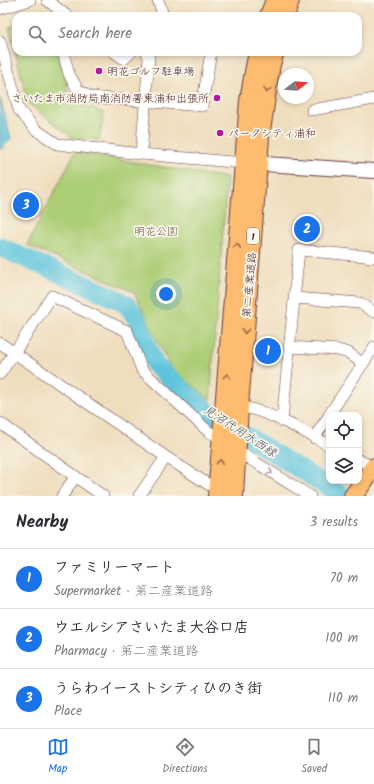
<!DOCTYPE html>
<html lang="en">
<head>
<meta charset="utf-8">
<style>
  body { margin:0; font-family:Kalam,"Klee One",sans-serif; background:#f7f7f7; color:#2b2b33 }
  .controls { position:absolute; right:12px; bottom:12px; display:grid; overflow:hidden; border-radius:8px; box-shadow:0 2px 6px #0003 }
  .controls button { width:36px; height:36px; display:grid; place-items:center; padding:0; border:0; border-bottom:1px solid #e1e1e2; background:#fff; color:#2b2b33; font:20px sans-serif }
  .compass { position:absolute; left:278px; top:68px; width:36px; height:36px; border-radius:50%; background:#fff; box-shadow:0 2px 6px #0003; rotate:73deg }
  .you { position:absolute; left:166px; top:294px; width:14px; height:14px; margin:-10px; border:3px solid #fff; border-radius:50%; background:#1a73e8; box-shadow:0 0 0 6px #1a73e833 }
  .badge { display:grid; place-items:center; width:26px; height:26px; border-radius:50%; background:#1a73e8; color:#fff; font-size:13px; font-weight:700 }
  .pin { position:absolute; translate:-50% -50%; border:2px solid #fff; box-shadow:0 1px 4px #0006 }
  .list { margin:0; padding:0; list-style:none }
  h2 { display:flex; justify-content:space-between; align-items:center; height:52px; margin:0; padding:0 16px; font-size:17px }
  h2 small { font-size:13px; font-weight:400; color:#7c7c81 }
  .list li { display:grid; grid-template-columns:26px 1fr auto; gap:12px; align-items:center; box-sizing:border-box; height:60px; padding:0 16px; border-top:1px solid #e1e1e2 }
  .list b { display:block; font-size:15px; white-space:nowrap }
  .list p { margin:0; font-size:13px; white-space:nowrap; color:#7c7c81 }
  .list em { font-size:13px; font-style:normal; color:#7c7c81 }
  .icon { flex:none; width:22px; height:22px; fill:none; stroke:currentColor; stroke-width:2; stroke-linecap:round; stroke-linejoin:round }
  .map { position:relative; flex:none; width:374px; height:496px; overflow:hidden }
  .search { position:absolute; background:#fff; box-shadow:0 2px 6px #0003; left:12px; right:12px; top:12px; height:44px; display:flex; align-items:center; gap:10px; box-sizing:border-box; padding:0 14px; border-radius:12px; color:#7c7c81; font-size:15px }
  .sheet { height:232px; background:#fff }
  nav { display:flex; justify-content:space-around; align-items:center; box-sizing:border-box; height:56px; border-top:1px solid #e1e1e2; background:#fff; font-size:11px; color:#7c7c81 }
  nav a { display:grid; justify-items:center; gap:2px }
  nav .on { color:#1a73e8 }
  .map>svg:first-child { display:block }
  .green { fill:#acce76; stroke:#7b7650 }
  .water { fill:#5ec4db; stroke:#547283 }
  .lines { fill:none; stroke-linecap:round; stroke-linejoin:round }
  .river { stroke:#5ec4db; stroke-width:19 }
  .minor-casing { stroke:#633c41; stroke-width:12 }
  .tertiary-casing { stroke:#633c41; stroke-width:16 }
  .primary-casing { stroke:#633c41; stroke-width:20 }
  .minor { stroke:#fff; stroke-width:11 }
  .tertiary { stroke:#fff; stroke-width:14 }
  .primary { stroke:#fdbc6f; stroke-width:18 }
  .oneway { stroke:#9b664a }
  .oneway2 { stroke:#ae9aa0 }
  .poi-dot { fill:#b5179e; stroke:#fbf7ec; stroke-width:1.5 }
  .labels { text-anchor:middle; stroke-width:3.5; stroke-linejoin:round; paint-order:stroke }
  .shield { fill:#fbf7ec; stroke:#7f6065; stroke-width:1 }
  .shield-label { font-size:10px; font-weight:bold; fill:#4a1f2b }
  .poi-label { font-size:11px; fill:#4a1f2b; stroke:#fbf7ec; text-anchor:start }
  .park-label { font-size:11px; fill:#675442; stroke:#fbf7ec }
  .street-label { font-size:11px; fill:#4a1f2b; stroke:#fbf7ec }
  .water-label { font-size:12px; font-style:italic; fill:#515969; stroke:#fbf7ec }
</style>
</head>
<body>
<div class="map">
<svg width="374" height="496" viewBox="0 0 374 496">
  <rect width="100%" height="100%" fill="#fbf7ec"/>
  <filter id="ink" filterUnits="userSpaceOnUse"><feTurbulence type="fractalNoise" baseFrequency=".025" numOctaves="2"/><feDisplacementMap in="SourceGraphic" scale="8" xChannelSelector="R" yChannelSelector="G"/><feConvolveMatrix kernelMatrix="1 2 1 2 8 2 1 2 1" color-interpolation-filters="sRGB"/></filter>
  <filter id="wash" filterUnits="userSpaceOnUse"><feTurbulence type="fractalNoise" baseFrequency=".012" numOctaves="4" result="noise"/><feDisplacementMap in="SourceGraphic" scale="16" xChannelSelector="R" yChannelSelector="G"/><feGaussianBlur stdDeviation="0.9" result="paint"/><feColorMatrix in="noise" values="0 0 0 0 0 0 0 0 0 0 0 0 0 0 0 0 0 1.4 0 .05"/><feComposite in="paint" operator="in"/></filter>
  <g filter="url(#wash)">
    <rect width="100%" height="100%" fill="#efdebe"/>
    <path class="green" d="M16,25v27h42l12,46 34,15 -5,27 -25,-1 -46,-36 -19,-76z
      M75,152l152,26 -17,222 -40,-33 -36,-75 -107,-47z"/>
    <path class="water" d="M0,98l11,41 -11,11z"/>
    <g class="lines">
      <path class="river" d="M0,247l117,52 11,7 10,15 12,33 6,12 52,46 135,84"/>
    </g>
  </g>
  <g filter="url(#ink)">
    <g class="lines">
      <g class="minor-casing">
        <path id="minor" d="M47,0l20,16
          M158,0l5,15
          M0,9l30,-9
          M0,41l19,69 16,19 22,15 84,10 103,9
          M63,52l6,22 9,16 12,7 112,9 9,-54
          M114,52l10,7 7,-7
          M312,110l62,-11
          M141,154l8,-96 -2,-6
          M294,298l66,5 14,9
          M0,343l166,114 51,33
          M289,347l49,3 11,3 14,11
          M0,374l52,-78 75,35 15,39 67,62 12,6
          M239,407c25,1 67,26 90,38
          M329,415l45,-68
          M282,421l17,-171 75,7
          M0,423l103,73
          M314,438l15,-22
          M237,451l73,45
          M359,460l15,8
          M62,496l13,-19
          M139,496l27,-39"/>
      </g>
      <g class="tertiary-casing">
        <path id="tertiary" d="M249,163l125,8"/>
      </g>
      <g class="primary-casing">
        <path id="primary" d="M269,16l6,-16
          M285,16l5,-16
          M217,496l32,-395 5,-29 4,-20
          M234,496l5,-89 21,-270 11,-73 4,-12
          M353,496l21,-29"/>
      </g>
      <use href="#minor" class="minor"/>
      <use href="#tertiary" class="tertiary"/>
      <use href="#primary" class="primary"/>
    </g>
    <defs><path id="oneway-chevron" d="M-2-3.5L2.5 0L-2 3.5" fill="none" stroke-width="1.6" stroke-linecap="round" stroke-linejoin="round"/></defs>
    <g class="oneway">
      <use href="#oneway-chevron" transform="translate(267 90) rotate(98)"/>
      <use href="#oneway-chevron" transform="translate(237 246) rotate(-85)"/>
      <use href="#oneway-chevron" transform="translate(245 331) rotate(95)"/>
      <use href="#oneway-chevron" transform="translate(227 376) rotate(-85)"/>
      <use href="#oneway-chevron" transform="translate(220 462) rotate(-85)"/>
    </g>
    <use class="oneway2" href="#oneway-chevron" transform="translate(270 472) rotate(31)"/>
  </g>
  <g class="poi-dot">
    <circle cx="99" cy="71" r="4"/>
    <circle cx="217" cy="98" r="4"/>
    <circle cx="220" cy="133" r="4"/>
  </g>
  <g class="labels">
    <rect class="shield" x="247" y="228" width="12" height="16" rx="3"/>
    <g class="shield-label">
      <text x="253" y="240">1</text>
    </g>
    <g class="poi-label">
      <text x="107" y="75">明花ゴルフ駐車場</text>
      <text x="209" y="102" text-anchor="end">さいたま市消防局南消防署東浦和出張所</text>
      <text x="228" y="137">パークシティ浦和</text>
    </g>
    <g class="park-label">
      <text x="156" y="235">明花公園</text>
    </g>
    <g class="street-label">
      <text transform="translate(249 285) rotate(-85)" y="4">第二産業道路</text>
    </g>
    <g class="water-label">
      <text transform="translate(240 431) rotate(33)" y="4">見沼代用水西縁</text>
    </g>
  </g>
</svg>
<div class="controls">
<button><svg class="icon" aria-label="locate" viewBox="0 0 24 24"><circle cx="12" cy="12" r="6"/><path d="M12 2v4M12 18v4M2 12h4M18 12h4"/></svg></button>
<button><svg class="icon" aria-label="layers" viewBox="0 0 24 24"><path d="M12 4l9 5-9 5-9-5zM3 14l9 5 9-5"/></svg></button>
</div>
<svg class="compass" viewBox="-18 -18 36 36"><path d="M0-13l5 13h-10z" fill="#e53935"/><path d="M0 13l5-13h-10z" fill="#7c7c81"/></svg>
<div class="you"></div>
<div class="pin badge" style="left:268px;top:351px">1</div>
<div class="pin badge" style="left:307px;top:229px">2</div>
<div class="pin badge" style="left:26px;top:205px">3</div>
<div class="search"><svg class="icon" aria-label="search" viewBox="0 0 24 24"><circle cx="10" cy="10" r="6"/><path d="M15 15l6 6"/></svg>Search here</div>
</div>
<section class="sheet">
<h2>Nearby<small>3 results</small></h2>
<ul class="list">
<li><span class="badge">1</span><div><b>ファミリーマート</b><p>Supermarket · 第二産業道路</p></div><em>70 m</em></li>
<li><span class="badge">2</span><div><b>ウエルシアさいたま大谷口店</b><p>Pharmacy · 第二産業道路</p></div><em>100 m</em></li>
<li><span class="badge">3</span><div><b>うらわイーストシティひのき街</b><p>Place</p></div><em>110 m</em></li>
</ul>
</section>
<nav>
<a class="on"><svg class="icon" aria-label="map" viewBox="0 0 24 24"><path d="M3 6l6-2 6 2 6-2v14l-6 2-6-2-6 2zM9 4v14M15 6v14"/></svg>Map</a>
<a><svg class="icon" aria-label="directions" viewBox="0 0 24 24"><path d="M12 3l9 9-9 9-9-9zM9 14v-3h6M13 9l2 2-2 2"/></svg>Directions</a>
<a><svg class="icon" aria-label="saved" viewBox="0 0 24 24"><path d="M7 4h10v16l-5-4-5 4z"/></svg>Saved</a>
</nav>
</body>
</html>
